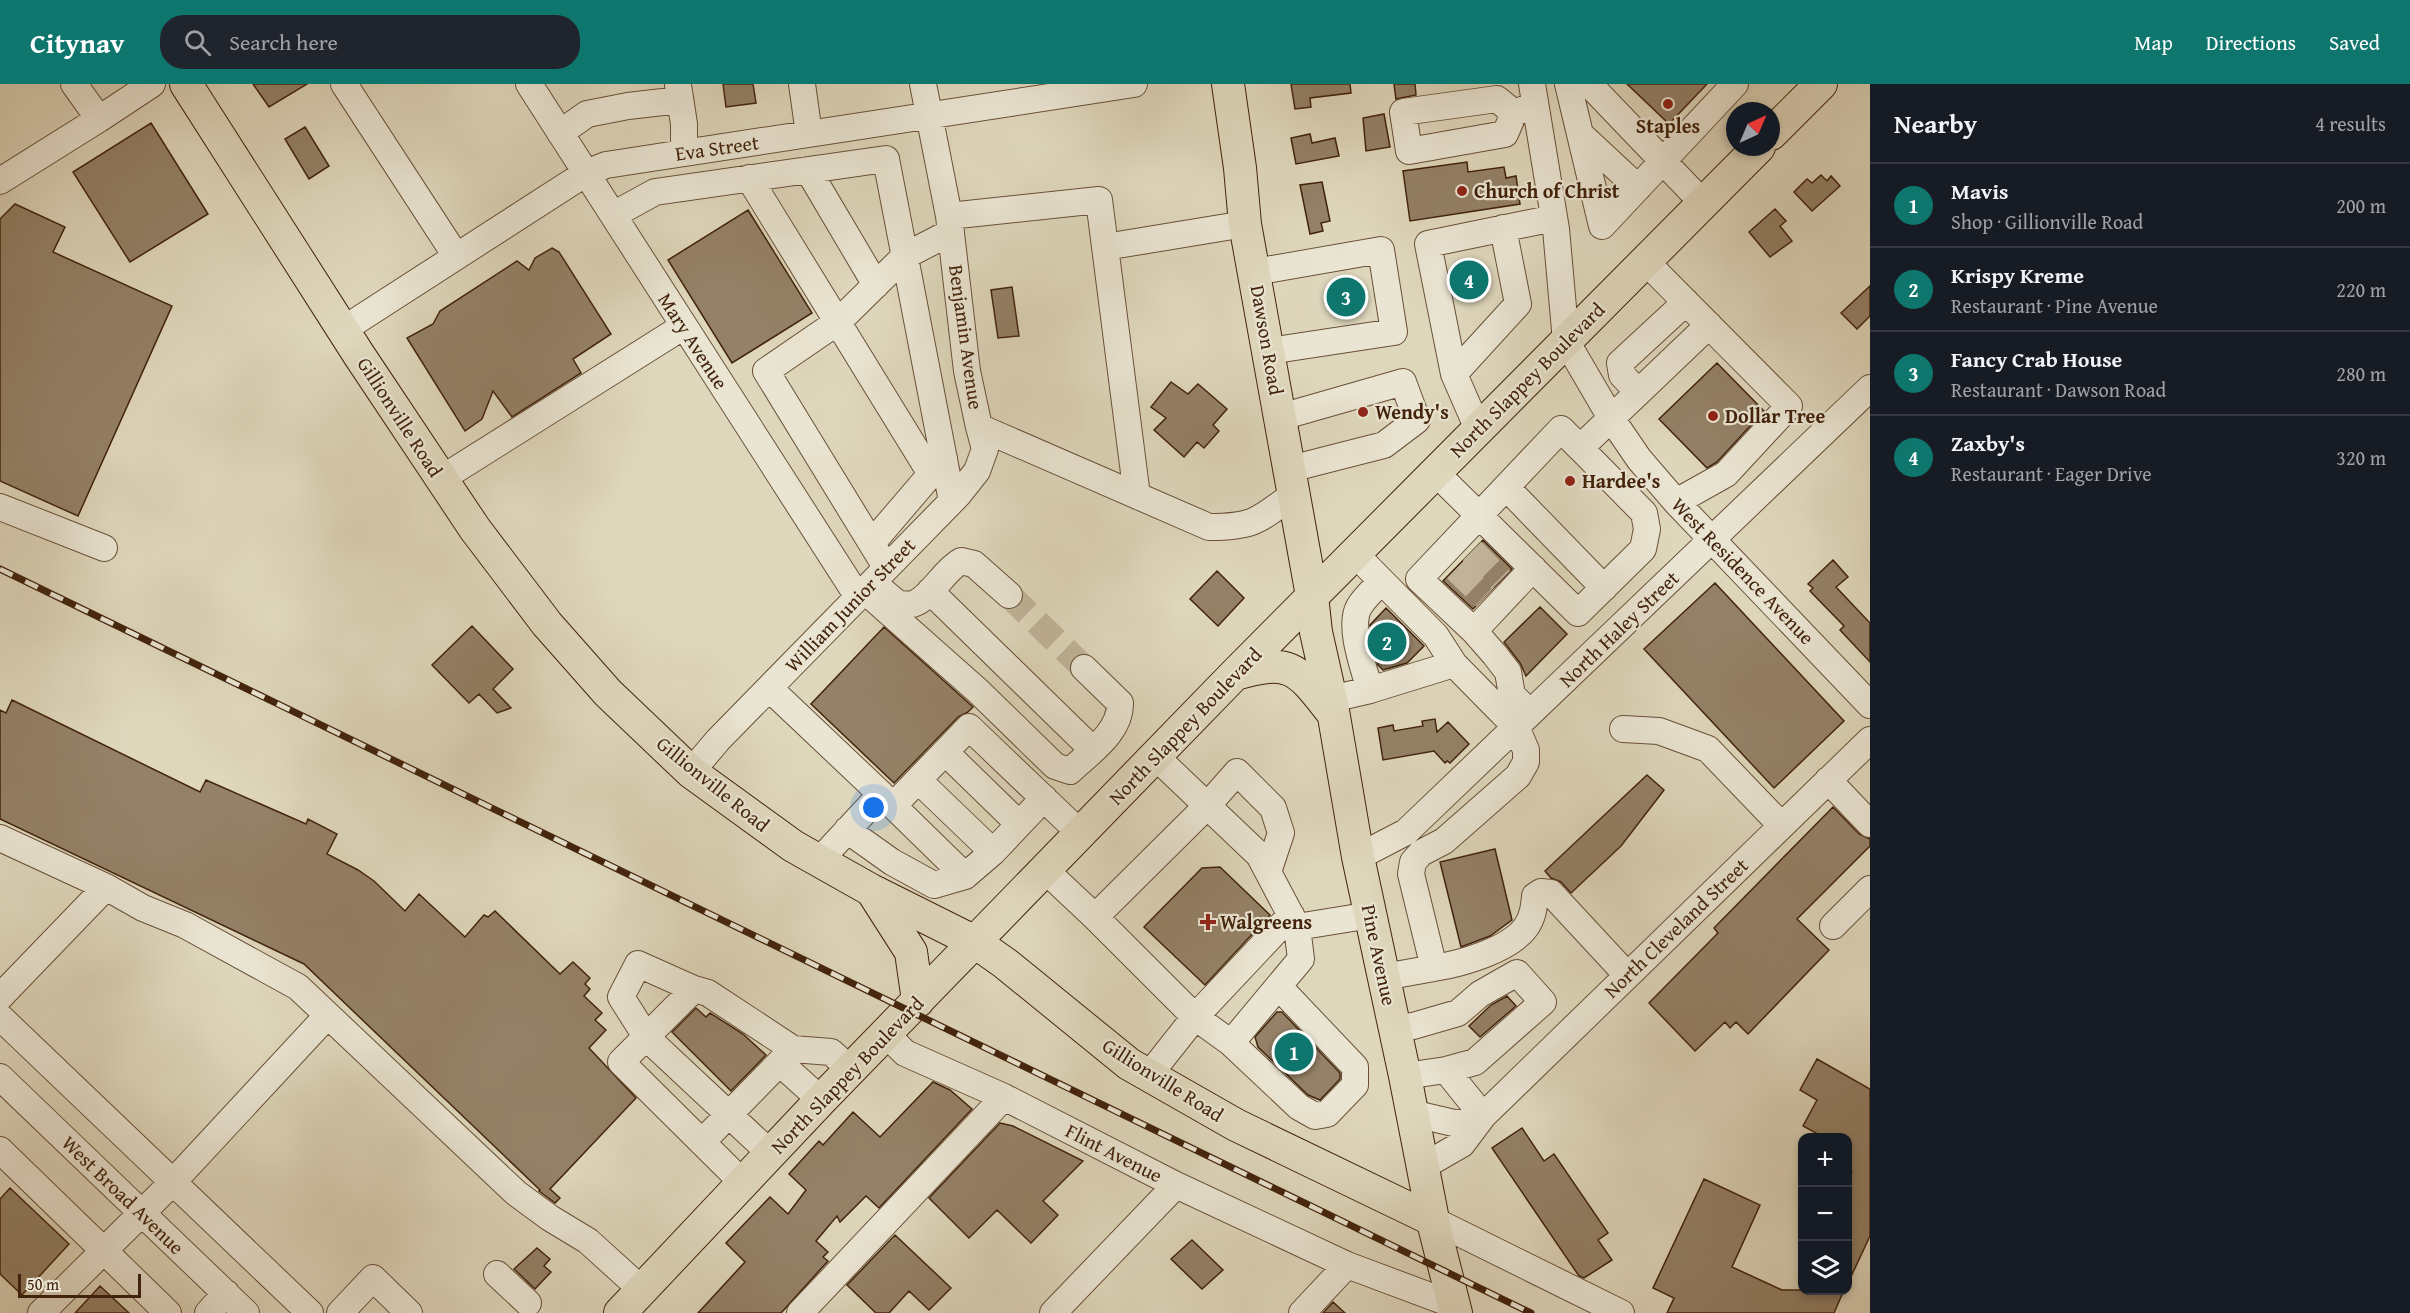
<!DOCTYPE html>
<html lang="en">
<head>
<meta charset="utf-8">
<style>
  body { margin:0; font-family:"Gentium Book Plus",serif; background:#20242c; color:#f1f3f6 }
  .controls { position:absolute; right:18px; bottom:18px; display:grid; overflow:hidden; border-radius:12px; box-shadow:0 3px 9px #0003 }
  .controls button { width:54px; height:54px; display:grid; place-items:center; padding:0; border:0; border-bottom:2px solid #363941; background:#171b24; color:#f1f3f6; font:30px sans-serif }
  .compass { position:absolute; left:1726px; top:18px; width:54px; height:54px; border-radius:50%; background:#171b24; box-shadow:0 3px 9px #0003; rotate:44deg }
  .scale { position:absolute; left:18px; bottom:15px; width:123px; box-sizing:border-box; padding-left:6px; border:3px solid #42230b; border-top:0; font-size:16px; line-height:21px; white-space:nowrap; color:#42230b; -webkit-text-stroke:4px #eae5d3; paint-order:stroke }
  .you { position:absolute; left:874px; top:724px; width:21px; height:21px; margin:-15px; border:4px solid #fff; border-radius:50%; background:#1a73e8; box-shadow:0 0 0 9px #1a73e833 }
  .badge { display:grid; place-items:center; width:39px; height:39px; border-radius:50%; background:#0f766e; color:#fff; font-size:20px; font-weight:700 }
  .pin { position:absolute; translate:-50% -50%; border:3px solid #fff; box-shadow:0 2px 6px #0006 }
  .list { margin:0; padding:0; list-style:none }
  h2 { display:flex; justify-content:space-between; align-items:center; height:78px; margin:0; padding:0 24px; font-size:26px }
  h2 small { font-size:20px; font-weight:400; color:#9ea1a6 }
  .list li { display:grid; grid-template-columns:39px 1fr auto; gap:18px; align-items:center; box-sizing:border-box; height:84px; padding:0 24px; border-top:2px solid #363941 }
  .list b { display:block; font-size:22px; white-space:nowrap }
  .list p { margin:0; font-size:20px; white-space:nowrap; color:#9ea1a6 }
  .list em { font-size:20px; font-style:normal; color:#9ea1a6 }
  .icon { flex:none; width:33px; height:33px; fill:none; stroke:currentColor; stroke-width:2; stroke-linecap:round; stroke-linejoin:round }
  .map { position:relative; flex:none; width:1870px; height:1229px; overflow:hidden }
  header { display:flex; align-items:center; gap:36px; box-sizing:border-box; height:84px; padding:0 30px; background:#0f766e; color:#fff }
  header strong { font-size:28px }
  nav { display:flex; gap:33px; margin-inline-start:auto; font-size:21px }
  .search { width:420px; height:54px; background:#20242c; display:flex; align-items:center; gap:15px; box-sizing:border-box; padding:0 21px; border-radius:24px; color:#9ea1a6; font-size:22px }
  main { display:flex }
  aside { flex:1; background:#171b24 }
  .map>svg:first-child { display:block }
  .building { fill:#948167; stroke:#42230b; stroke-width:1.5 }
  .lines { fill:none; stroke-linecap:round; stroke-linejoin:round }
  .minor-tunnel { stroke:#c0b399; stroke-width:26; stroke-dasharray:26 13; stroke-linecap:butt }
  .minor-casing { stroke:#695037; stroke-width:28 }
  .major-casing { stroke:#42230b; stroke-width:34 }
  .minor { stroke:#eae5d3; stroke-width:26 }
  .major { stroke:#dfd7bc; stroke-width:32 }
  .rail-casing { stroke:#42230b; stroke-width:7 }
  .rail { stroke:#eae5d3; stroke-width:4.5; stroke-dasharray:14; stroke-linecap:butt }
  .poi-dot { fill:#8f2418; stroke:#eae5d3; stroke-width:2 }
  .labels { text-anchor:middle; stroke-width:4.5; stroke-linejoin:round; paint-order:stroke }
  .poi-label { font-size:20px; font-weight:bold; fill:#42230b; stroke:#eae5d3; text-anchor:start }
  .street-label { font-size:20px; fill:#42230b; stroke:#eae5d3 }
</style>
</head>
<body>
<header>
<strong>Citynav</strong>
<div class="search"><svg class="icon" aria-label="search" viewBox="0 0 24 24"><circle cx="10" cy="10" r="6"/><path d="M15 15l6 6"/></svg>Search here</div>
<nav><a>Map</a><a>Directions</a><a>Saved</a></nav>
</header>
<main>
<div class="map">
<svg width="1870" height="1229" viewBox="0 0 1870 1229">
  <rect width="100%" height="100%" fill="#dfd7bc"/>
  <filter id="stains"><feTurbulence type="fractalNoise" baseFrequency=".00333" numOctaves="4"/><feColorMatrix values="0 0 0 0 .2 0 0 0 0 .09 0 0 0 0 .02 0 0 0 .5 -.17"/></filter>
  <radialGradient id="worn" r=".72"><stop offset=".6" stop-color="#630" stop-opacity="0"/><stop offset="1" stop-color="#630" stop-opacity=".3"/></radialGradient>
  <path class="building" d="M253,0h54l-38,23z
    M723,0h30l3,19 -30,4z
    M1291,0h59l1,9 -41,5 1,9 -16,2z
    M1394,0h21l1,11 -20,4z
    M1627,0h80l-38,40z
    M1384,30l6,33 -24,4 -3,-33z
    M151,39l57,91 -78,48 -57,-90z
    M305,43l24,39 -20,13 -24,-40z
    M1310,50l2,9 23,-5 4,18 -43,8 -5,-26z
    M1467,78l1,10 36,-5 2,11 10,-2 4,28 -110,17 -7,-50z
    M1821,91l6,6 4,-5 9,10 -28,25 -18,-19 13,-13 5,4z
    M1322,98l8,39 -9,2 2,8 -13,3 -10,-49z
    M15,120l50,23 -12,25 119,54 -94,210 -78,-35v-262z
    M1775,125l11,12 -6,5 12,15 -22,16 -21,-25z
    M748,126l64,103 -80,50 -64,-103z
    M552,164l7,4 52,82 -38,25 8,14 -69,44 -19,-26 -11,28 -17,12 -58,-93 26,-14 7,-13 77,-50 12,9 6,-12z
    M1870,202v30l-13,13 -16,-16z
    M1012,203l7,49 -21,2 -7,-48z
    M1717,279l47,48 -47,51 -10,6 -48,-49z
    M1171,298l17,12 10,-10 29,25 -14,16 6,6 -15,17 -7,-6 -13,15 -30,-27 12,-12 -15,-11z
    M1483,456l29,29 -39,40 -30,-28z
    M1833,476l15,17 -12,10 34,36v39l-30,-32 4,-4 -34,-35 3,-3 -5,-4z
    M1217,487l27,27 -26,28 -28,-27z
    M1715,499l129,138 -70,67 -130,-139z
    M1540,523l27,27 -41,42 -6,-13 -16,-21z
    M1386,524l38,38 -17,17 -24,7 -5,-5 -8,-40z
    M472,542l41,43 -20,20 18,19 -14,5 -18,-19 -10,9 -37,-38z
    M884,543l89,80 -5,5 -10,5 -64,66 -83,-79z
    M12,616l188,92 6,-12 100,44 2,-5 29,15 -10,20 31,16 16,11 31,30 14,-17 46,43 19,-22 4,2 7,-6 65,63 13,-12 17,16 -5,6 5,5 -6,7 18,17 -7,7 11,10 -17,18 47,50 -86,91 10,9 -5,5 -16,-12 1,-1 -236,-226 -304,-145v-109l6,3z
    M1435,635l2,13 11,-10 21,22 -19,19 -3,-2 -2,2 -11,-12 -51,9 -5,-32 15,-3 1,6 29,-5 -1,-5z
    M1647,691l17,15 -43,56 -50,47 -10,-11 -10,-4 -6,-7z
    M1833,723l26,27 11,5v7l-73,73 32,31 -81,84 -12,-12 -6,6 -5,-6 -30,29 -46,-48 69,-70 -4,-5z
    M1495,765l17,71 -22,16 -29,11 -21,-85z
    M1220,783l50,48 -65,70 -61,-58 58,-59z
    M1507,912l9,10 -36,31 -11,-11 22,-21z
    M696,924l10,9 4,-4 33,21 23,21 -35,36 -59,-59z
    M1277,928h5l58,61v6l-20,21 -12,-5 -50,-48 -3,-10z
    M1817,975l53,30v147l-22,47v-102l4,-9 -4,-3v-32h-34l2,-4 -13,-7 14,-26 -17,-10z
    M933,998l17,8 22,19 -93,99 -13,-12 -26,26 -3,-6 -21,25 12,11 -5,5 5,4 -47,52h-83l47,-51 -19,-19 44,-46 18,17 18,-24 -17,-16 30,-33 4,4 30,-33 27,25z
    M1000,1039l13,3 70,35 -40,40 15,14 -27,28 -34,-33 -28,28 -40,-40z
    M1522,1044l22,33 10,-7 54,79 -10,7 14,20 -28,18 -5,-2 -87,-128z
    M1704,1095l56,26 -28,62 50,23h62l-10,23h-167l7,-15 -21,-10z
    M10,1104l59,56 -47,51 -22,-21v-75z
    M895,1151l56,53 -22,22 -20,-19 -20,22h-13l-29,-28z
    M1192,1156l31,30 -21,19 -31,-30z
    M537,1164l13,11 -6,7 7,6 -16,17 -21,-20z
    M100,1202l29,27h-54z
    M1333,1218l12,11h-22z"/>
  <g class="lines">
    <path class="minor-tunnel" d="M1472,467l29,29
      M1456,485l29,28
      M1009,511l75,73"/>
    <g class="minor-casing">
      <path id="minor" d="M74,0l25,35 53,-35
        M344,0l112,172
        M529,0l329,513
        M802,0l7,50
        M923,0l26,132 18,155 12,56 230,100c46,0 50,-7 86,-34
        M1532,0l24,145 10,112 45,77 28,41 37,43 194,203
        M1568,0l34,142 133,-142
        M1589,0l114,119
        M678,1l6,39v29
        M1514,29l-9,21 -96,17 -6,-39 94,-13 17,14 21,-8
        M560,49l27,-19 41,-8 52,-6
        M1580,50l58,54
        M808,86l68,115
        M749,94l182,296 13,-16
        M0,97l99,-62
        M613,131l42,-23 231,-33 66,342
        M949,132l150,-16 38,296
        M1105,163l140,-23
        M1645,177l144,145 -63,68 -50,28
        M1255,188l126,-22 13,82 -125,19
        M344,245l242,-156 20,-8 528,-81
        M1454,290l64,-70 -15,-76
        M1638,308l-16,-17 -2,-12 66,-61
        M1281,333l122,-35 14,38 -33,25 -94,24
        M1478,345l-24,-55 -26,-130 126,-26
        M1435,388l143,141 65,-64 4,-20 -3,-16 -64,-65 129,-123
        M441,395l243,-153
        M1506,403l98,101
        M0,423l104,41
        M872,459l59,-69
        M1354,469l82,83 18,28 62,63 10,23v12l-8,14 -74,65 -23,12 -8,9 -2,12 23,94c26,-4 76,-18 92,-41 7,-10 8,-20 9,-31l6,-4 10,1 76,82
        M886,483l-120,-196 73,-50 66,-65 46,-24
        M879,504l19,16c4,0 11,1 15,0 18,-6 30,-33 48,-43l13,3 35,31
        M864,506l114,101 77,75 15,5c19,-18 51,-39 50,-68l-36,-35
        M930,507l163,159
        M1474,547l59,-63
        M769,604l112,106
        M1370,606c-6,-21 -22,-64 -11,-83 5,-9 15,-18 22,-25
        M1331,615l39,-9 84,-26
        M1530,629l-18,-18 -4,-23 -13,-17 -21,-24 -55,-52 142,-150 19,19
        M1623,645l36,2 49,18 73,76
        M945,668l74,72
        M1155,672l104,99 38,72 74,-12
        M691,688l27,-32 240,-245 19,-24 8,-22 -6,-22
        M918,696l75,72
        M1828,696l42,44
        M893,722l76,-79 111,106
        M847,746l45,32 42,23 31,-9
        M0,754l106,49 37,21 42,17 113,62 218,206 34,25 38,23 54,49
        M1358,773l48,-25 464,-444
        M819,777l62,-67 84,82 28,-24 51,-54
        M1045,786l50,47
        M1268,788l13,-39 -8,-25 -36,-36 -30,34 -112,111 100,100 96,-102
        M1833,842l37,-37
        M1384,893l50,-9
        M694,905l14,4 85,56 -91,93
        M0,913l106,-110
        M0,933l310,296
        M1394,944l19,-2 45,-13 22,-19 37,-21 26,29 -68,60 -29,8 -41,6
        M886,950l19,19 99,44 172,88 171,80 107,40
        M1231,959l68,64 16,9 12,-2 28,-29v-18l-76,-80
        M793,965l38,3 20,18
        M780,979l41,37
        M1446,986l37,46
        M1149,991l46,-58 36,26 70,-84 -4,-32
        M0,993l246,236
        M1411,1029l47,11 25,-8
        M0,1066l168,163
        M1422,1083l40,-23 21,-28 387,-376
        M743,1099l-122,-121 73,-73 -56,-25 -17,33 26,41 124,116
        M1433,1136l188,93
        M497,1190l31,29
        M41,1229l132,-131 154,-166
        M208,1229l18,-20
        M340,1229l33,-35 36,35
        M800,1229l204,-216
        M1053,1229l123,-128
        M1302,1229l45,-48"/>
    </g>
    <g class="major-casing">
      <path id="major" d="M186,0l173,271 116,174 72,95 61,69 83,79 102,74 78,44 104,52 31,22 123,100 107,61 197,95
        M1228,0l12,84 5,56 67,372 4,36 15,67 27,158 47,219 30,154 21,83
        M1771,50l50,-50
        M1235,590c56,-16 62,-6 96,37
        M872,807l39,61 7,49
        M620,1229l201,-213 414,-426 524,-527"/>
    </g>
    <use href="#minor" class="minor"/>
    <use href="#major" class="major"/>
    <g class="rail-casing">
      <path id="rail" d="M0,485l1531,744"/>
    </g>
    <use href="#rail" class="rail"/>
  </g>
  <g class="poi-dot">
    <circle cx="1668" cy="20" r="6"/>
    <circle cx="1462" cy="107" r="6"/>
    <circle cx="1363" cy="328" r="6"/>
    <circle cx="1713" cy="332" r="6"/>
    <circle cx="1570" cy="397" r="6"/>
    <path d="M1205 829h6v6h6v6h-6v6h-6v-6h-6v-6h6z"/>
  </g>
  <g class="labels">
    <g class="poi-label">
      <text x="1668" y="49" text-anchor="middle">Staples</text>
      <text x="1474" y="114">Church of Christ</text>
      <text x="1375" y="335">Wendy's</text>
      <text x="1725" y="339">Dollar Tree</text>
      <text x="1582" y="404">Hardee's</text>
      <text x="1220" y="845">Walgreens</text>
    </g>
    <g class="street-label">
      <text transform="translate(717 64) rotate(-8)" y="7">Eva Street</text>
      <text transform="translate(966 253) rotate(82)" y="7">Benjamin Avenue</text>
      <text transform="translate(1267 256) rotate(80)" y="7">Dawson Road</text>
      <text transform="translate(693 257) rotate(57)" y="7">Mary Avenue</text>
      <text transform="translate(1527 296) rotate(-45)" y="7">North Slappey Boulevard</text>
      <text transform="translate(400 333) rotate(57)" y="7">Gillionville Road</text>
      <text transform="translate(1743 487) rotate(46)" y="7">West Residence Avenue</text>
      <text transform="translate(850 521) rotate(-46)" y="7">William Junior Street</text>
      <text transform="translate(1619 545) rotate(-44)" y="7">North Haley Street</text>
      <text transform="translate(1185 642) rotate(-46)" y="7">North Slappey Boulevard</text>
      <text transform="translate(713 700) rotate(39)" y="7">Gillionville Road</text>
      <text transform="translate(1676 844) rotate(-44)" y="7">North Cleveland Street</text>
      <text transform="translate(1379 871) rotate(78)" y="7">Pine Avenue</text>
      <text transform="translate(847 991) rotate(-46)" y="7">North Slappey Boulevard</text>
      <text transform="translate(1163 996) rotate(32)" y="7">Gillionville Road</text>
      <text transform="translate(1114 1069) rotate(27)" y="7">Flint Avenue</text>
      <text transform="translate(123 1111) rotate(44)" y="7">West Broad Avenue</text>
    </g>
  </g>
  <rect width="100%" height="100%" filter="url(#stains)"/>
  <rect width="100%" height="100%" fill="url(#worn)"/>
</svg>
<div class="controls">
<button>+</button>
<button>−</button>
<button><svg class="icon" aria-label="layers" viewBox="0 0 24 24"><path d="M12 4l9 5-9 5-9-5zM3 14l9 5 9-5"/></svg></button>
</div>
<svg class="compass" viewBox="-18 -18 36 36"><path d="M0-13l5 13h-10z" fill="#e53935"/><path d="M0 13l5-13h-10z" fill="#9ea1a6"/></svg>
<div class="scale">50 m</div>
<div class="you"></div>
<div class="pin badge" style="left:1294px;top:968px">1</div>
<div class="pin badge" style="left:1387px;top:558px">2</div>
<div class="pin badge" style="left:1346px;top:213px">3</div>
<div class="pin badge" style="left:1469px;top:196px">4</div>
</div>
<aside>
<h2>Nearby<small>4 results</small></h2>
<ul class="list">
<li><span class="badge">1</span><div><b>Mavis</b><p>Shop · Gillionville Road</p></div><em>200 m</em></li>
<li><span class="badge">2</span><div><b>Krispy Kreme</b><p>Restaurant · Pine Avenue</p></div><em>220 m</em></li>
<li><span class="badge">3</span><div><b>Fancy Crab House</b><p>Restaurant · Dawson Road</p></div><em>280 m</em></li>
<li><span class="badge">4</span><div><b>Zaxby's</b><p>Restaurant · Eager Drive</p></div><em>320 m</em></li>
</ul>
</aside>
</main>
</body>
</html>
